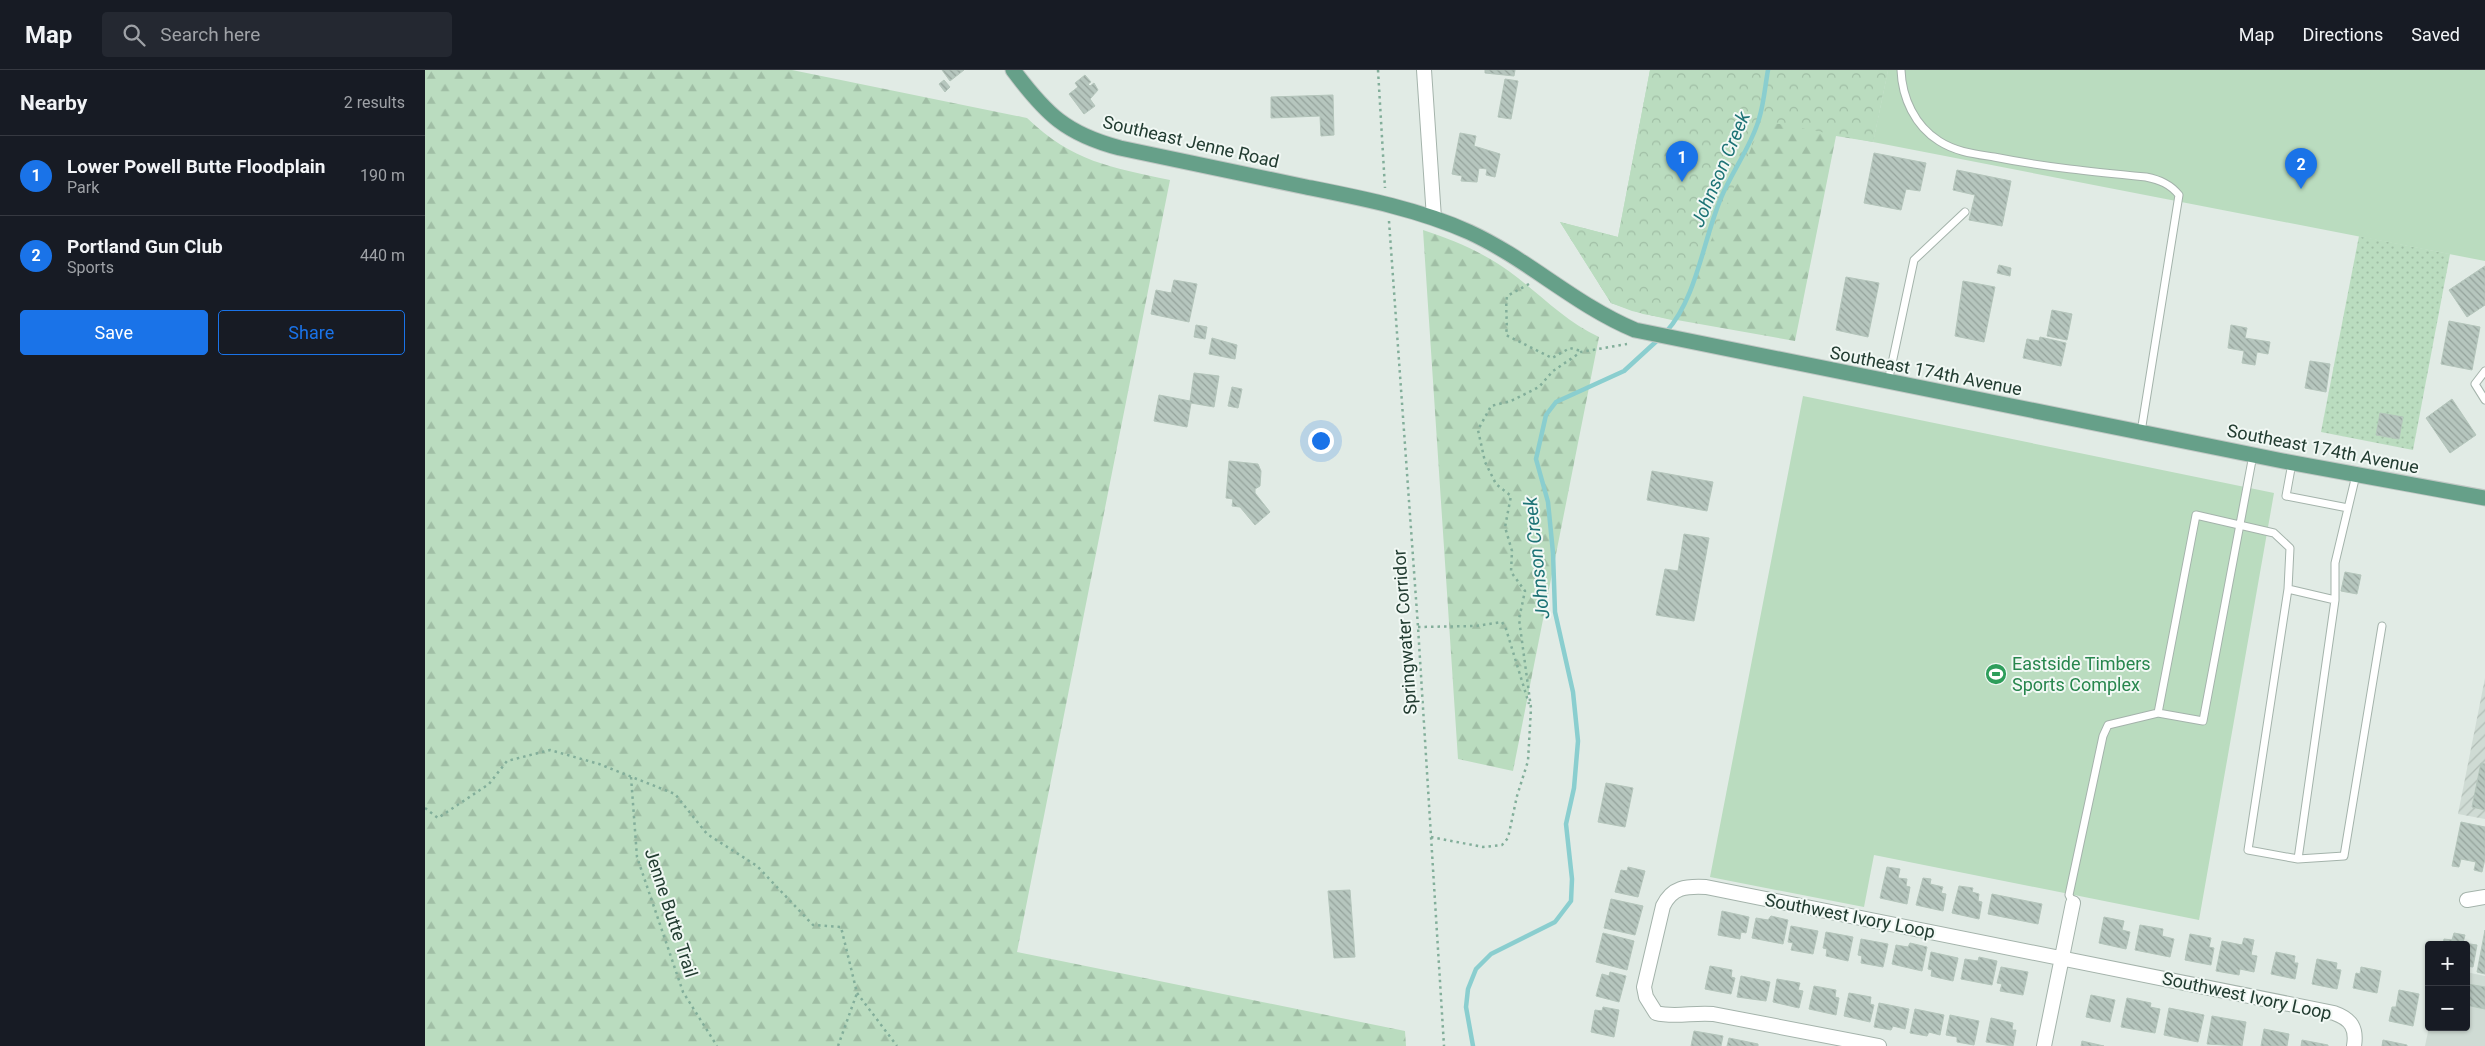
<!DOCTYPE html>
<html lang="en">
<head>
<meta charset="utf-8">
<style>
  body { margin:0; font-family:Roboto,sans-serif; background:#242831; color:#f1f3f6 }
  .controls { position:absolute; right:15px; bottom:15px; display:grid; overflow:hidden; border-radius:5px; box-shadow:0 1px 4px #0004 }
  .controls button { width:45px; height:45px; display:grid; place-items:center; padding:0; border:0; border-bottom:1px solid #363941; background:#171b24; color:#f1f3f6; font:25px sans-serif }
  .you { position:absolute; left:895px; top:370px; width:18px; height:18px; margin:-12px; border:4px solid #fff; border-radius:50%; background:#1a73e8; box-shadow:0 0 0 8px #1a73e833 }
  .badge { display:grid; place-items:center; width:32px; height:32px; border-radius:50%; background:#1a73e8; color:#fff; font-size:16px; font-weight:700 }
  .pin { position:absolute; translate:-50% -41px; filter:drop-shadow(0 1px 2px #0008) }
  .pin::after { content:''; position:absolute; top:26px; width:18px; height:15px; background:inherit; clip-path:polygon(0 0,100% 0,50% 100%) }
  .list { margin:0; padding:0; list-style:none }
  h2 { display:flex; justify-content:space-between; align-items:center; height:65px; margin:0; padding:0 20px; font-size:21px }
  h2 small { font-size:16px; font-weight:400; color:#9ea1a6 }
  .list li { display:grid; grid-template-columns:32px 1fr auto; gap:15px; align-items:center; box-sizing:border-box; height:80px; padding:0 20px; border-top:1px solid #363941 }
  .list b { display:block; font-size:19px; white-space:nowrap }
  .list p { margin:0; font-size:16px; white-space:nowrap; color:#9ea1a6 }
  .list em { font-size:16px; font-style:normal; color:#9ea1a6 }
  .actions { display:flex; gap:10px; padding:15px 20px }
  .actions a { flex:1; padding:11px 0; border:1px solid #1a73e8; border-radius:5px; text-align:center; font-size:18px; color:#1a73e8 }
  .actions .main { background:#1a73e8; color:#fff }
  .icon { flex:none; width:28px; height:28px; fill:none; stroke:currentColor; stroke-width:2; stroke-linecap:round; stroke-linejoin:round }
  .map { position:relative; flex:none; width:2060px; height:976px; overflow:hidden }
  header { display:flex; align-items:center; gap:30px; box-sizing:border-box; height:70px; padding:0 25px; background:#171b24; border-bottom:1px solid #363941 }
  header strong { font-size:24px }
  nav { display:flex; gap:28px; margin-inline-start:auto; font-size:18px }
  .search { width:350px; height:45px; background:#242831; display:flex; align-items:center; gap:12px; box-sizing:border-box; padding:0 18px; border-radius:5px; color:#9ea1a6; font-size:19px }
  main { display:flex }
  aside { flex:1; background:#171b24 }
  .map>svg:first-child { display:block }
  .built { fill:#cfdbd4 }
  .industrial { fill:url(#industrial-furrows) }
  .grass { fill:url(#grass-dots) }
  .forest { fill:url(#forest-firs) }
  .park { fill:url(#park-crowns) }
  .pitch { fill:#badcbf }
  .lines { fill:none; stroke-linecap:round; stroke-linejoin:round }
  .stream { stroke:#8acecf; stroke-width:4.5 }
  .building { fill:url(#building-back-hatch); stroke:#b4c5bb }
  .lane-casing { stroke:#a4b3ab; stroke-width:9 }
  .street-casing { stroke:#a4b3ab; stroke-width:16 }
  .primary-casing { stroke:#c1c8c5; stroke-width:17 }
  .path { stroke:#82ae9a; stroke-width:2.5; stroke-dasharray:2.5 4; stroke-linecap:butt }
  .lane { stroke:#fff; stroke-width:7 }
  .street { stroke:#fff; stroke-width:14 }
  .primary { stroke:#66a089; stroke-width:15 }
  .labels { text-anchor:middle; stroke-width:4; stroke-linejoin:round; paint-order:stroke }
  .street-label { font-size:18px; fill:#223c31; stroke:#f1f8f4 }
  .leisure-label { font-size:18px; fill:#27864d; stroke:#f1f8f4; text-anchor:start }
  .water-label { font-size:19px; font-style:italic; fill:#1d7376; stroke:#f1f8f4 }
</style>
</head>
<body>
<header>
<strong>Map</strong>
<div class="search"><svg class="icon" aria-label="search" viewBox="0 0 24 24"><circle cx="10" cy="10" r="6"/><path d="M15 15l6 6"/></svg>Search here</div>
<nav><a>Map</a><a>Directions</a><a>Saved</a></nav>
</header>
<main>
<aside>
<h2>Nearby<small>2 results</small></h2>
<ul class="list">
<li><span class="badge">1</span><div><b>Lower Powell Butte Floodplain</b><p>Park</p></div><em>190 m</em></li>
<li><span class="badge">2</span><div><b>Portland Gun Club</b><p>Sports</p></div><em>440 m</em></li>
</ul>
<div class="actions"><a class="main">Save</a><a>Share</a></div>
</aside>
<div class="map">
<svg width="2060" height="976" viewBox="0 0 2060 976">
  <defs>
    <pattern id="industrial-furrows" width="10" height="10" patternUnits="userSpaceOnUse" patternTransform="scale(1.25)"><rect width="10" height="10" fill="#cfdbd4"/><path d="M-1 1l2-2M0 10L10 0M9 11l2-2" fill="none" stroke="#b1bdb6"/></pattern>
    <pattern id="grass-dots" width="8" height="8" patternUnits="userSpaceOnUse" patternTransform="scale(1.25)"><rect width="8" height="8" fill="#badcbf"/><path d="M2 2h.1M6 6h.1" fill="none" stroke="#a0bea5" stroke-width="1.8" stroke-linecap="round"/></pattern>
    <pattern id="forest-firs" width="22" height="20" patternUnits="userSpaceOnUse" patternTransform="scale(1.25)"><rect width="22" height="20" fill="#badcbf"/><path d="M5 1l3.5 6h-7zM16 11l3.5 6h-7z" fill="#a0bea5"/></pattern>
    <pattern id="park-crowns" width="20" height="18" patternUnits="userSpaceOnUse" patternTransform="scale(1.25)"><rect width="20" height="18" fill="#badcbf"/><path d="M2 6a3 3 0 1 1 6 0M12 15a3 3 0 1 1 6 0" fill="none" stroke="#a0bea5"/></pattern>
    <pattern id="building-back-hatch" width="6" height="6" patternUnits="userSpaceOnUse" patternTransform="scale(1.25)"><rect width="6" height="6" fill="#b6c6be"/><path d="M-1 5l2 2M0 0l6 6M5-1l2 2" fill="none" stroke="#94a29b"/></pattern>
  </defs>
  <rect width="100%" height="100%" fill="#e1ebe5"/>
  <path class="built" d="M2041,902l19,4v70h-60l4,-19h37z"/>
  <path class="industrial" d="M2060,608v141l-27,-5z"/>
  <path class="grass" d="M1934,166l91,18 -37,196 -92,-18z"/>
  <path class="forest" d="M0,0h367l235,48c46,44 83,49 143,62l-153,772 388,79 1,15h-981z
    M1225,0h238l-15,72 -37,-6 -41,205 -152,-27 -32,-11 -51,-81 58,15z
    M998,160c34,11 66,25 95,48 27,21 49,44 81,59l-86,434 -55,-12z"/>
  <path class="park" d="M1225,0h238l-15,72 -110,-21 -87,200 -44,-10 -21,-8 -51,-81 58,15z"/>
  <path class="pitch" d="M1463,0h597v191l-612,-119z
    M1378,326l471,97 -75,427 -325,-65 -10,52 -154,-30z"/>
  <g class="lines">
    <path class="stream" d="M1241,262c31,-34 37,-92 55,-134 11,-27 30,-51 38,-79 5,-16 6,-33 9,-49
      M1048,976l-7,-39 2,-18 8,-20 15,-15 64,-32 16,-21 1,-22 -6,-55 8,-36 4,-47 -5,-49 -18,-80 -2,-59 -5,-51 -12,-43 10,-44 10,-13 68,-31 36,-33"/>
  </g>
  <path class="building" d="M517,0h22l-14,11z
    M1060,0h30l-1,6 -29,-3z
    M660,5l6,7 -3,2 2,2 4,-3 4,7 -8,9 5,7 -11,8 -15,-20 9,-7 -3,-4z
    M1080,9l13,2 -7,38 -13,-2z
    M519,10l6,7 -5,5 -6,-8z
    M908,25l1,40 -13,1 -1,-20 -49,2v-21z
    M1035,63l16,3 -2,10 26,8 -5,23 -9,-2 1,-6 -8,-1 -2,14 -16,-1 1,-5 -10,-2z
    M1449,83l52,10 -6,28 -14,-2 -5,21 -37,-7z
    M1532,100l54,11 -9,45 -33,-6 6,-25 -22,-5z
    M1574,195l12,3 -1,8 -13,-3z
    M2060,196v39l-18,12 -18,-27z
    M1421,207l33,6 -11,54 -32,-7z
    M749,210l23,4 -8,38 -38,-8 5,-24 15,3z
    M1538,211l32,6 -11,55 -29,-6z
    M1627,240l20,4 -5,26 -20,-4z
    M2024,251l31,6 -8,43 -31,-6z
    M771,255l11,2 -2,12 -11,-2z
    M1806,255l16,3 -2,10 25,4 -2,12 -11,-2 -2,13 -13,-2 2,-12 -16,-3z
    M1615,267l26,6 -5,23 -38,-8 4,-19 12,2z
    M787,268l25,7 -2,14 -26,-5z
    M1885,291l20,3 -4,28 -21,-4z
    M769,303l25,3 -5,31 -23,-4 -4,24 -33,-6 5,-26 31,6z
    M807,317l10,2 -4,19 -10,-2z
    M2027,329l24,36 -26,18 -24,-35z
    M1955,343l23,4 -4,22 -23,-4z
    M804,391l29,3 3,7 -1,15 -5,3v4l15,19 -15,13 -15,-18 -8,-1 1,-7 -7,-1z
    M1227,401l61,11 -6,29 -60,-11z
    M1259,464l25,4 -15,83 -38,-6 9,-46 13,2z
    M1920,502l16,3 -4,19 -16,-3z
    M2056,693l4,1v46l-13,-3z
    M1181,713l27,5 -8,39 -27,-5z
    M2036,752l24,5v32l-3,13 -8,-2 2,-8 -15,-3 -2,8 -7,-1z
    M1203,797l17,4 -7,26 -23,-5 6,-22 6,1z
    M1462,797l13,2 -2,9 9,1 -1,7 4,1 -3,17 -27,-6z
    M1498,808l8,1 -1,5 13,3 -2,6 5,1 -3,17 -27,-6z
    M1534,816l14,2 -1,4 7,2 -1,7 4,1 -3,17 -27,-6z
    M925,820l5,67 -21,1 -6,-67z
    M1567,824l50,10 -4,20 -50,-10z
    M1186,829l32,7 -8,29 -31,-7z
    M1297,841l27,6 -3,16 -5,-1 -1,7 -22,-4z
    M1346,846l17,4 -5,24 -31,-6 4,-20 12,2z
    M1679,847l20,4 -2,9 8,2 -4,17 -27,-6z
    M1715,855l23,4 -1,7 12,3 -4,18 -35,-7z
    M1366,856l27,5 -5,23 -22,-4 2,-7 -5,-1z
    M2060,860v44l-8,-2z
    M1401,862l27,5 -5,24 -22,-5 1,-7 -4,-1z
    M1178,863l31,8 -7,29 -31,-8z
    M2029,863l11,2 -2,8 14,2 -4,22 -7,-1v-21h-23l1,-6 8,1z
    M1765,864l21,4 -2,9 5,1 -3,17 -26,-5z
    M1819,868l10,2 -3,15 6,1 -3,16 -14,-3 -1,6 -23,-4 6,-30 20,4z
    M1436,869l27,5 -5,23 -22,-4 1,-7 -4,-1z
    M1485,873l17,4 -5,24 -30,-7 4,-19 12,2z
    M1506,882l27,6 -5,23 -22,-5 1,-6 -4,-1z
    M1851,882l19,4 -1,7h4l-3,16 -24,-5z
    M1554,887l18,4 -5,24 -31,-6 4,-20 13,2z
    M1892,889l20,4 -1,6 5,1 -4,19 -25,-5z
    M1285,896l22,4 -1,7 4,1 -4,16 -26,-5z
    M1576,897l27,5 -5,23 -23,-4 2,-7 -5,-1z
    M1936,897l20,4 -4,22 -24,-5 3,-15 4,1z
    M1185,902l16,4 -7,26 -23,-6 6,-22 7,2z
    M1316,906l29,6 -4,19 -29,-4z
    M1352,909l23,4 -2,7 5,1 -4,17 -26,-6z
    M2043,914l17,3v22l-19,-4z
    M1389,916l22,4 -1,7 4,1 -3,17 -27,-6z
    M1974,920l20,4 -6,32 -24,-5 3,-14h4z
    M1424,923l22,4 -1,7 4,1 -4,17 -26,-6z
    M1666,925l24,5 -5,22 -24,-5z
    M1702,928l24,5 -1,4 10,2 -5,24 -34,-6z
    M1454,933l30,6 -4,20 -12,-3 -2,4 -17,-3z
    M1178,937l16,3 -5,27 -23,-5 4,-22 7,1z
    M1744,938l35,7 -6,27 -34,-7z
    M1490,939l29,6 -4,20 -11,-3 -2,4 -17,-3z
    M1525,945l29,6 -5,24 -17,-3v-5l-11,-2z
    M1787,946l34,6 -4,24 -35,-2z
    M1566,948l22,5 -1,7h4l-3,16 -27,-4z
    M1839,959l25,5 -2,12h-26z
    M1269,961l29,5 -2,10h-30z
    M1304,968l29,6v2h-31z
    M1877,970l26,5v1h-27z
    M1958,970l24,5v1h-25z
    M1657,971l22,5h-23z"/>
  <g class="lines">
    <g class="lane-casing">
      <path id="lane" d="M1476,0c1,28 14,56 38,71 17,11 36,13 55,16 50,10 100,15 152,20 14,3 24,7 33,18l-38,237
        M2060,301l-10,13 10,16
        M1463,312l26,-122 51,-48
        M1867,393l-6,33 62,12
        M1910,530l-47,-11 -40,261 50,9 37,-259v-37l21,-88
        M1733,643l38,-198 78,18 16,15 -2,41
        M1873,789l46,-3 38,-230
        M1648,833l-4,-8 34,-159 5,-11 50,-12 45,8 50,-266"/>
    </g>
    <g class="street-casing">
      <path id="street" d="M999,0l10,148
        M2042,830l18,-3
        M1454,976l-166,-32c-19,-2 -38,4 -57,-1l-10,-16 -2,-10 19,-81c9,-19 23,-20 43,-19l628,126c17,6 23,15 20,33
        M1619,976l29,-143"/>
    </g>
    <g class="primary-casing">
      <path id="primary" d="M588,0c33,44 53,64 107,78 62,13 124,26 186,39 55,11 112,22 163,45 59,27 106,73 166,98l648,131 202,37"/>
    </g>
    <path class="path" d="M953,0l7,118
      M964,151l29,406 26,419
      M1104,214l-22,12c-2,14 1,25 -1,39l46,23 18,-10 11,3
      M993,557l58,-1 26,-4 4,7 23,75
      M206,707l6,80 46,135 34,54
      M0,738l13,10 51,-34 18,-23 43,-11 49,14 76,30 32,40 50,32 56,59 28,2 16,66 40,53
      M1006,767l52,10 19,-2 6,-7 9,-42 11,-35 3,-53 -12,-89 6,-28 -14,-19 1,-21 -7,-24 6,-31 -15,-12 -11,-22 -7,-32 13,-24 20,-5 28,-14 14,-16 28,-19 46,-8
      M413,976l19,-53"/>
    <use href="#lane" class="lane"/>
    <use href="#street" class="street"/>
    <use href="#primary" class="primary"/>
  </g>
  <defs>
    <g id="stadium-disc" transform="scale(1.125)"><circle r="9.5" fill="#2e9e5b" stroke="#f1f8f4"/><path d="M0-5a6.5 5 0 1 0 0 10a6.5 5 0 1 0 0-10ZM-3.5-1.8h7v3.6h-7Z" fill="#fff"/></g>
  </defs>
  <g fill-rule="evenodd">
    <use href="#stadium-disc" x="1571" y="604"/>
  </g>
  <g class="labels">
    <g class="street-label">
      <text transform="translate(766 72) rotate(13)" y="6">Southeast Jenne Road</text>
      <text transform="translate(1501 301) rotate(11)" y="6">Southeast 174th Avenue</text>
      <text transform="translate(1898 379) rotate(11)" y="6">Southeast 174th Avenue</text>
      <text transform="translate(980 562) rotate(-94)" y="6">Springwater Corridor</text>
      <text transform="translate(246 843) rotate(72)" y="6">Jenne Butte Trail</text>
      <text transform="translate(1425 846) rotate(11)" y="6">Southwest Ivory Loop</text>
      <text transform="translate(1822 926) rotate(12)" y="6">Southwest Ivory Loop</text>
    </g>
    <g class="leisure-label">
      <text x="1587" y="600">Eastside Timbers<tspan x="1587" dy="21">Sports Complex</tspan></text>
    </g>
    <g class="water-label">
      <text transform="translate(1295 99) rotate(-67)" y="7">Johnson Creek</text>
      <text transform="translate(1111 488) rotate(-96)" y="7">Johnson Creek</text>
    </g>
  </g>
</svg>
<div class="controls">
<button>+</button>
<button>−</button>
</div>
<div class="you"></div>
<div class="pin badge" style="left:1257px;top:112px">1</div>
<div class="pin badge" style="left:1876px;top:119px">2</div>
</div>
</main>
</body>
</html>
